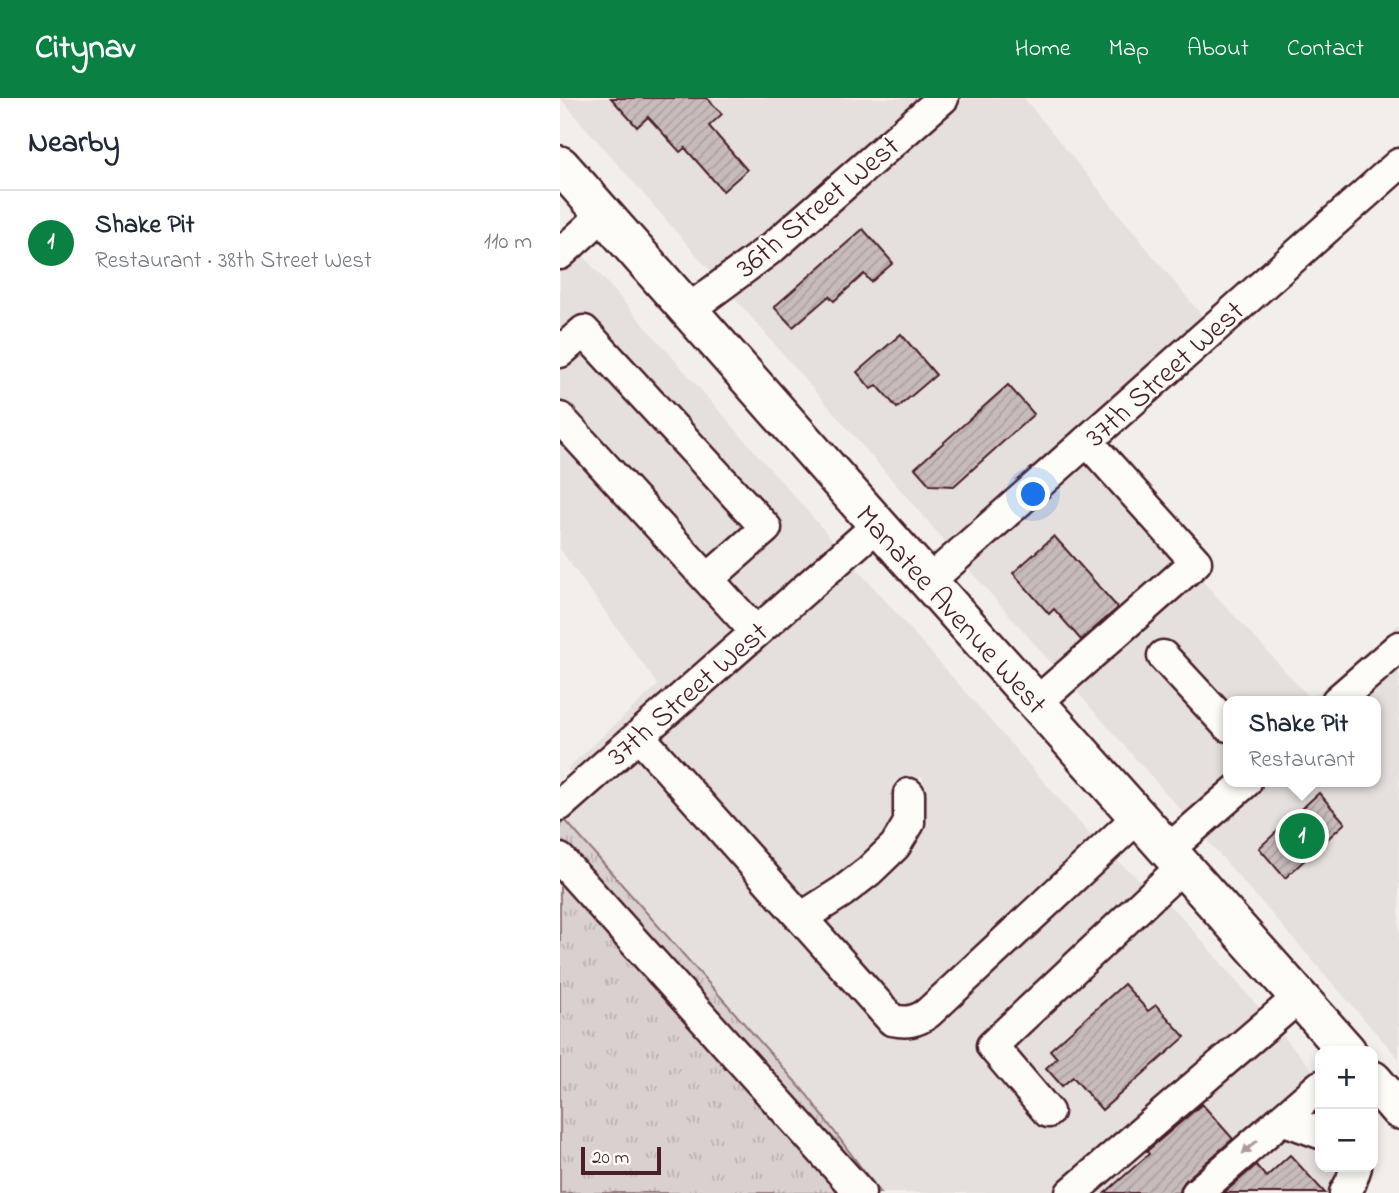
<!DOCTYPE html>
<html lang="en">
<head>
<meta charset="utf-8">
<style>
  body { margin:0; font-family:"Indie Flower",sans-serif; background:#f2f2f3; color:#1f2937 }
  .controls { position:absolute; right:21px; bottom:21px; display:grid; overflow:hidden; border-radius:14px; box-shadow:0 4px 10px #0003 }
  .controls button { width:63px; height:63px; display:grid; place-items:center; padding:0; border:0; border-bottom:2px solid #e0e1e3; background:#fff; color:#1f2937; font:35px sans-serif }
  .scale { position:absolute; left:21px; bottom:18px; width:80px; box-sizing:border-box; padding-left:7px; border:4px solid #4a1f2b; border-top:0; font-size:19px; line-height:24px; white-space:nowrap; color:#4a1f2b; -webkit-text-stroke:5px #fdfcf7; paint-order:stroke }
  .you { position:absolute; left:474px; top:397px; width:24px; height:24px; margin:-18px; border:5px solid #fff; border-radius:50%; background:#1a73e8; box-shadow:0 0 0 10px #1a73e833 }
  .badge { display:grid; place-items:center; width:46px; height:46px; border-radius:50%; background:#0b8043; color:#fff; font-size:23px; font-weight:700 }
  .pin { position:absolute; translate:-50% -50%; border:4px solid #fff; box-shadow:0 2px 7px #0006 }
  .popup { position:absolute; left:663px; top:598px; width:158px; height:91px; box-sizing:border-box; display:grid; place-content:center; border-radius:14px; background:#fff; filter:drop-shadow(0 2px 5px #0005); font-size:23px; white-space:nowrap; color:#747a83 }
  .popup b { font-size:26px; color:#1f2937 }
  .popup::after { content:''; position:absolute; left:50%; top:100%; margin-left:-14px; border:14px solid transparent; border-top-color:#fff }
  .list { margin:0; padding:0; list-style:none }
  h2 { display:flex; justify-content:space-between; align-items:center; height:91px; margin:0; padding:0 28px; font-size:30px }
  h2 small { font-size:23px; font-weight:400; color:#747a83 }
  .list li { display:grid; grid-template-columns:46px 1fr auto; gap:21px; align-items:center; box-sizing:border-box; height:105px; padding:0 28px; border-top:2px solid #e0e1e3 }
  .list b { display:block; font-size:26px; white-space:nowrap }
  .list p { margin:0; font-size:23px; white-space:nowrap; color:#747a83 }
  .list em { font-size:23px; font-style:normal; color:#747a83 }
  .map { position:relative; flex:none; width:839px; height:1095px; overflow:hidden }
  header { display:flex; align-items:center; gap:42px; box-sizing:border-box; height:98px; padding:0 35px; background:#0b8043; color:#fff }
  header strong { font-size:33px }
  nav { display:flex; gap:38px; margin-inline-start:auto; font-size:24px }
  main { display:flex }
  aside { flex:1; background:#fff }
  .map>svg:first-child { display:block }
  .built { fill:#e5dfdd }
  .park { fill:url(#park-tufts); stroke:#92787d; stroke-width:2 }
  .building { fill:url(#building-hatch); stroke:#4a1f2b; stroke-width:2 }
  .lines { fill:none; stroke-linecap:round; stroke-linejoin:round }
  .minor-casing { stroke:#4a1f2b; stroke-width:35 }
  .major-casing { stroke:#4a1f2b; stroke-width:42 }
  .minor { stroke:#fdfcf7; stroke-width:30 }
  .major { stroke:#fdfcf7; stroke-width:37 }
  .oneway { fill:#ac999b }
  .labels { text-anchor:middle; stroke-width:5; stroke-linejoin:round; paint-order:stroke }
  .street-label { font-size:30px; fill:#4a1f2b; stroke:#fdfcf7 }
</style>
</head>
<body>
<header>
<strong>Citynav</strong>
<nav><a>Home</a><a>Map</a><a>About</a><a>Contact</a></nav>
</header>
<main>
<aside>
<h2>Nearby<small></small></h2>
<ul class="list">
<li><span class="badge">1</span><div><b>Shake Pit</b><p>Restaurant · 38th Street West</p></div><em>110 m</em></li>
</ul>
</aside>
<div class="map">
<svg width="839" height="1095" viewBox="0 0 839 1095">
  <defs>
    <pattern id="park-tufts" width="24" height="20" patternUnits="userSpaceOnUse" patternTransform="scale(1.75)"><rect width="24" height="20" fill="#d9d0cf"/><path d="M3 7l-1-3M5 7V3M7 7l1-3M15 17l-1-3M17 17v-4M19 17l1-3" fill="none" stroke="#bcb2b2"/></pattern>
    <pattern id="building-hatch" width="6" height="6" patternUnits="userSpaceOnUse" patternTransform="scale(1.75)"><rect width="6" height="6" fill="#c8bbbb"/><path d="M-1 1l2-2M0 6l6-6M5 7l2-2" fill="none" stroke="#ada0a1"/></pattern>
  </defs>
  <rect width="100%" height="100%" fill="#f2efeb"/>
  <filter id="ink" filterUnits="userSpaceOnUse"><feTurbulence type="fractalNoise" baseFrequency=".0143" numOctaves="2"/><feDisplacementMap in="SourceGraphic" scale="14" xChannelSelector="R" yChannelSelector="G"/><feConvolveMatrix kernelMatrix="1 2 1 2 8 2 1 2 1" color-interpolation-filters="sRGB"/></filter>
  <g filter="url(#ink)">
    <path class="built" d="M0,0h362l-158,138 -51,38z
      M405,0h59l180,220 -255,228 -217,-251 50,-37z
      M21,155l255,291 -264,231 -5,-6 91,-84 -98,-136v-276z
      M529,360l222,241 88,-75v4l-83,73h-88v78l-42,37 -219,-249z
      M294,467l240,274 -175,163 -9,5h-9l-77,-87 84,-67 14,-24 3,-8 -2,-44 -29,4 1,39 -11,18 -25,22 -25,20 -29,19 -146,-163z
      M839,567v394l-195,-222 63,-55h109v-81h-18z
      M76,659l152,171 6,11 3,-1 83,93 8,4 10,2 14,-1 11,-4 191,-174 66,57 140,164v88h31l-6,26h-465l-73,-98 -242,-275z"/>
    <path class="park" d="M5,722l242,275 73,98h-320v-368z"/>
    <path class="building" d="M51,0h96l15,16 -13,12 38,44 -24,21 -38,-43 -5,4 -32,-35 -11,10z
      M303,131l30,34 -22,19 -7,-8 -30,27 -5,-5 -36,31 -19,-20z
      M341,236l35,41 -39,33 -20,-23 -6,4 -14,-17z
      M448,287l26,29 -80,72 -24,-1 -15,-17z
      M494,438l64,72 -37,32 -27,-31 -5,5 -36,-41z
      M759,695l26,30 -60,55 -26,-30z
      M564,886l24,27 8,-6 29,32 -83,73 -29,-33 -11,9 -16,-18 11,-10 -7,-8z
      M642,1006l31,35 -47,41 -5,7 -1,6h-75l44,-39 -2,-3z
      M730,1057l35,38h-101l32,-28 10,12z"/>
    <g class="lines">
      <g class="minor-casing">
        <path id="minor" d="M0,156l44,-40
          M128,212l85,-63 170,-149
          M0,254l24,-21 182,197 -58,51
          M0,320l196,214
          M368,484l471,-418
          M603,558l65,70
          M777,603l62,-54
          M476,605l160,-141 -109,-121
          M79,638l253,284c14,3 24,2 36,-7l210,-196
          M0,707l318,-280
          M608,752l78,-68
          M0,761l300,334
          M241,820l41,-26 27,-21 26,-25 14,-23v-29
          M488,1014l-56,-66 191,-180
          M722,1021l38,14
          M511,1095l228,-196
          M637,1095l123,-107
          M785,1095l6,-11 5,-15"/>
      </g>
      <g class="major-casing">
        <path id="major" d="M0,67l318,360 469,526
          M813,982l26,30"/>
      </g>
      <use href="#minor" class="minor"/>
      <use href="#major" class="major"/>
    </g>
    <defs><path id="oneway-solid" d="M-6-.8H1V-3.2L6.5 0L1 3.2V.8H-6Z" transform="scale(1.75)"/></defs>
    <use class="oneway" href="#oneway-solid" transform="translate(690 1049) rotate(139)"/>
  </g>
  <g class="labels">
    <g class="street-label">
      <text transform="translate(257 108) rotate(-40)" y="10">36th Street West</text>
      <text transform="translate(604 275) rotate(-42)" y="10">37th Street West</text>
      <text transform="translate(392 511) rotate(48)" y="10">Manatee Avenue West</text>
      <text transform="translate(127 595) rotate(-41)" y="10">37th Street West</text>
    </g>
  </g>
</svg>
<div class="controls">
<button>+</button>
<button>−</button>
</div>
<div class="scale">20 m</div>
<div class="you"></div>
<div class="pin badge" style="left:742px;top:738px">1</div>
<div class="popup"><b>Shake Pit</b>Restaurant</div>
</div>
</main>
</body>
</html>
